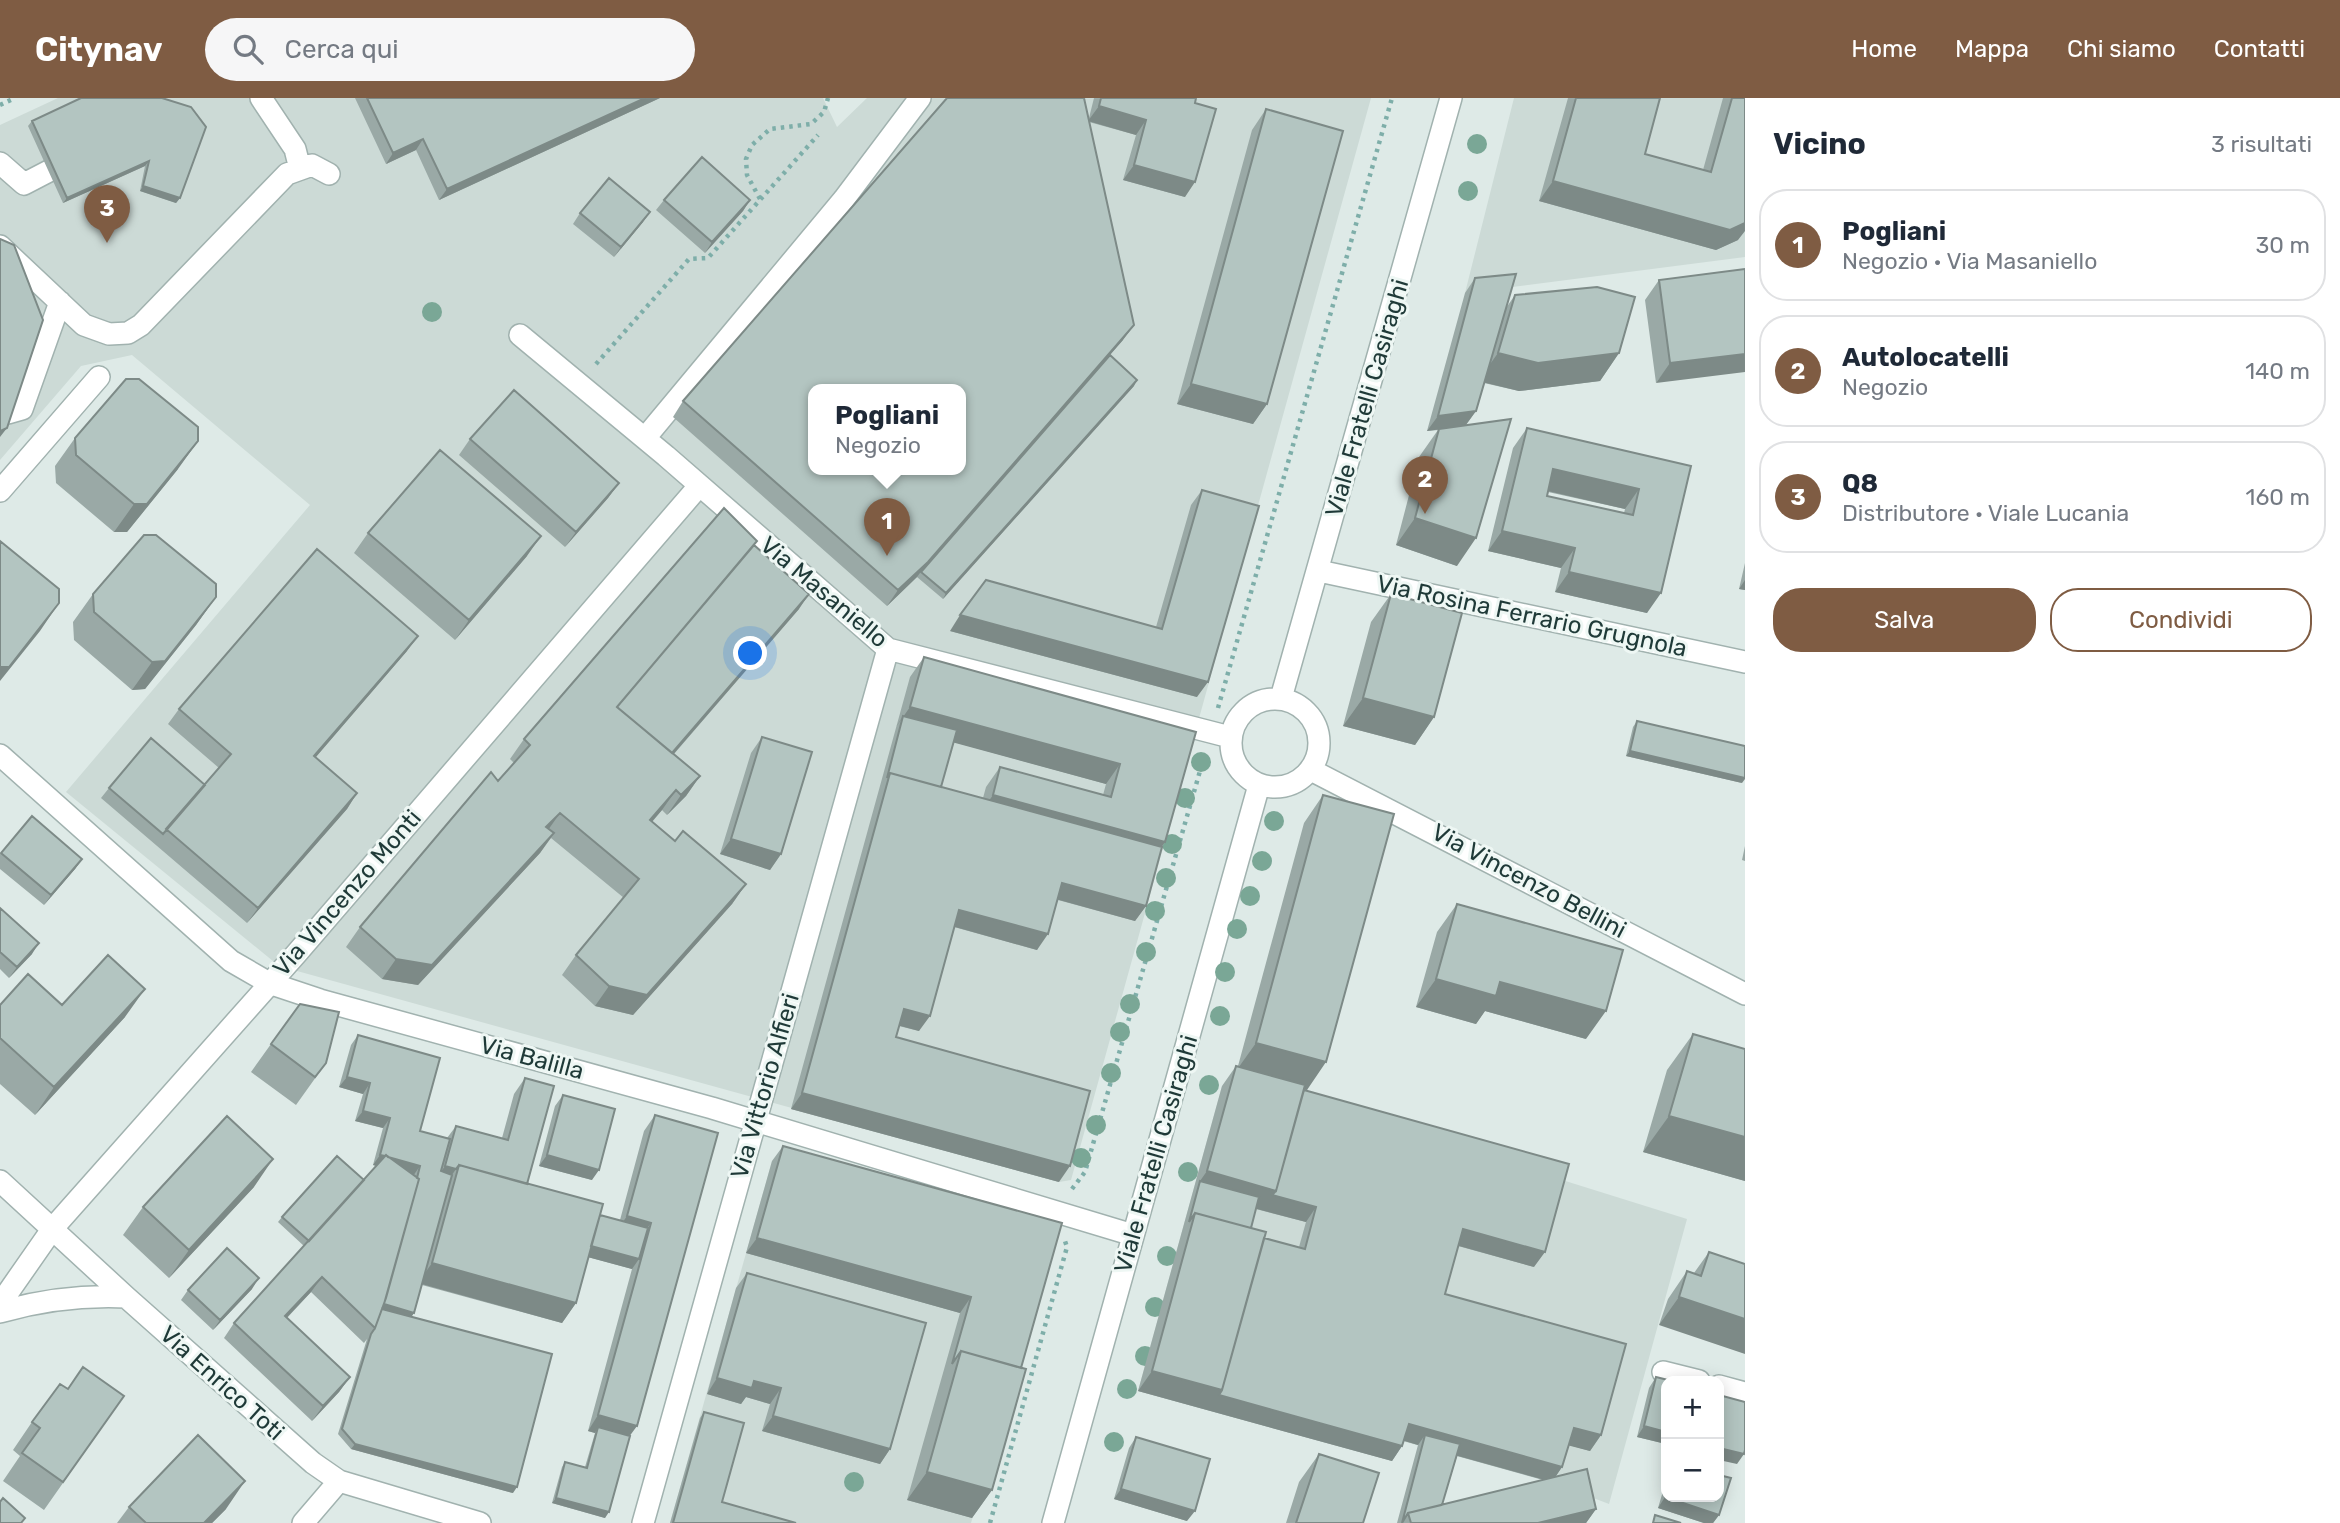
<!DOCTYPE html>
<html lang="it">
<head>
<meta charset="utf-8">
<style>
  body { margin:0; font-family:Rubik,sans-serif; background:#f6f6f7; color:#1f2937 }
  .controls { position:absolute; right:21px; bottom:21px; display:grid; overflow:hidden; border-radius:14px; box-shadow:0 4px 18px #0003 }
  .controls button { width:63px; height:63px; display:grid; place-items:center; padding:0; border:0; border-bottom:2px solid #e0e1e3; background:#fff; color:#1f2937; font:35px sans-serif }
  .you { position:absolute; left:751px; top:556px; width:24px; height:24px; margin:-18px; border:5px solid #fff; border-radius:50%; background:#1a73e8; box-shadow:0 0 0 10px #1a73e833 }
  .badge { display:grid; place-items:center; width:46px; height:46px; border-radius:50%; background:#7f5c43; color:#fff; font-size:23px; font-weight:700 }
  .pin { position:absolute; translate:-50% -58px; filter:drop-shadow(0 2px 4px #0008) }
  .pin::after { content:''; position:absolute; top:37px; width:24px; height:21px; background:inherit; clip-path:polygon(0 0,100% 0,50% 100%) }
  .popup { position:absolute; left:808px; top:286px; width:158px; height:91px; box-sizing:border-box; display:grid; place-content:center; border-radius:14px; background:#fff; filter:drop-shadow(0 2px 5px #0005); font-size:23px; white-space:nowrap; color:#747a83 }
  .popup b { font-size:26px; color:#1f2937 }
  .popup::after { content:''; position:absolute; left:50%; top:100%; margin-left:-14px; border:14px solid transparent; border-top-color:#fff }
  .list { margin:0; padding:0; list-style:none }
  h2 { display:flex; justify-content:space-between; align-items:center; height:91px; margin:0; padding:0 28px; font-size:30px }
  h2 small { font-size:23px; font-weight:400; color:#747a83 }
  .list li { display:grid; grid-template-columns:46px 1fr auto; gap:21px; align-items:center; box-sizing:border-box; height:112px; margin:0 14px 14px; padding:0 14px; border:2px solid #e0e1e3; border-radius:28px }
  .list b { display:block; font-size:26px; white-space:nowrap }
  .list p { margin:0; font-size:23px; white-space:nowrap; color:#747a83 }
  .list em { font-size:23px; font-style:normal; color:#747a83 }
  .actions { display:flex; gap:14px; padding:21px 28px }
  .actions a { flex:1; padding:16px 0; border:2px solid #7f5c43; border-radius:28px; text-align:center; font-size:24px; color:#7f5c43 }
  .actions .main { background:#7f5c43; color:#fff }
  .icon { flex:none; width:38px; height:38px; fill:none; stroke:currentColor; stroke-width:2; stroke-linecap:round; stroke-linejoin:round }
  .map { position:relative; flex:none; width:1745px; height:1425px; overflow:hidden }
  header { display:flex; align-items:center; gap:42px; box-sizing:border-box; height:98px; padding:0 35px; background:#7f5c43; color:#fff }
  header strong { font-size:33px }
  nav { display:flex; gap:38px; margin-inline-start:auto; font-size:24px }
  .search { width:490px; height:63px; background:#f6f6f7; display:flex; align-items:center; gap:18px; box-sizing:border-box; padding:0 24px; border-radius:38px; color:#747a83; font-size:26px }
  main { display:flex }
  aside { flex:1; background:#fff }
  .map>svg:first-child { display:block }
  .built { fill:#ccdad6; fill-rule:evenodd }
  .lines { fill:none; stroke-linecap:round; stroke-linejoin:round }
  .minor-casing { stroke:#a1b2af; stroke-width:24 }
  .path { stroke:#7eaea9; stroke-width:4.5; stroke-dasharray:3.5 5; stroke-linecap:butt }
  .minor { stroke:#fff; stroke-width:21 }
  .tree { fill:#7aa796 }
  .wall { fill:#9aa9a6; fill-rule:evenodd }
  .shaded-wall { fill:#7d8a87 }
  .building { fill:#b3c5c1; stroke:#7d8a87; stroke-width:2; fill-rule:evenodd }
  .labels { text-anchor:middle; stroke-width:6; stroke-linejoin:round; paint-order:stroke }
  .street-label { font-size:24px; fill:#1f3a38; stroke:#eef7f4 }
</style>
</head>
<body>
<header>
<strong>Citynav</strong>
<div class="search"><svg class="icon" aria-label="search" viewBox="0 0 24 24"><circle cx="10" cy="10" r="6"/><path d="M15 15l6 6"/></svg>Cerca qui</div>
<nav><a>Home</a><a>Mappa</a><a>Chi siamo</a><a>Contatti</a></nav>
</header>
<main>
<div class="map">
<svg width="1745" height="1425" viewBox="0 0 1745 1425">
  <rect width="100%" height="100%" fill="#deeae7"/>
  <path class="built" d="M58,0h765l14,29 30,-29h504l-300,1082 -12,2 -780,-216 -213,-174 244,-287 -178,-150 -51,11 -81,94v-335zM814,292h146v80h-146z
    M1514,0h231v159l-280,36z
    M1222,988l337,93 128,40 -78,285 -57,-22 -154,-42 -260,-49z
    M772,1063l279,78 -80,284h-301z"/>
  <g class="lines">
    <g class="minor-casing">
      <path id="minor" d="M261,0l34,51 5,20
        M0,65l24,21 25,-13
        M0,148l84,79 25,9 19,-1 13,-8 146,-151 25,-9 17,9
        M520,237l146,121 222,193 342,88
        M8,315l14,-4 38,-107
        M645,340l199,-239 76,-101
        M0,393l99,-114
        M1319,473l426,91
        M1281,600l170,-600
        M1231 645a44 44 0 1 1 88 0a44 44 0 1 1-88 0Z
        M0,657l231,206 38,22 51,17 392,108 421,127
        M1311,672l434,224
        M0,1083l126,116 187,166 26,18 141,42
        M0,1206l53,-76 244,-275 402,-467
        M0,1214c42,-12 82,-17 126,-15
        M1663,1274l36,9
        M1719,1288l26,7
        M303,1425l36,-42
        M643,1425l245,-874
        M1053,1425l206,-738"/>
    </g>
    <path class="path" d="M0,7l15,-7
      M760,101l-13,-24 -1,-16 6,-14 18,-16 41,-5 13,-12 4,-14
      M596,266l93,-105 19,-1 110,-123
      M1218,610l174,-610
      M1072,1091l13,-17 119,-415
      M990,1425l77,-276 -2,-6"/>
    <use href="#minor" class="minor"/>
  </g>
  <g class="tree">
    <circle cx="1477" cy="46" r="10"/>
    <circle cx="1468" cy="93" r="10"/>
    <circle cx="432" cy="214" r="10"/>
    <circle cx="1201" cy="664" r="10"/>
    <circle cx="1185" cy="700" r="10"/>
    <circle cx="1274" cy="723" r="10"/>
    <circle cx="1172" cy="746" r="10"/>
    <circle cx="1262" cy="763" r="10"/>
    <circle cx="1166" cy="780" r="10"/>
    <circle cx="1250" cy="798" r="10"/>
    <circle cx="1155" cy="813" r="10"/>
    <circle cx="1237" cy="831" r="10"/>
    <circle cx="1146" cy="854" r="10"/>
    <circle cx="1225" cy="874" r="10"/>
    <circle cx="1130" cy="906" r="10"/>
    <circle cx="1220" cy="918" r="10"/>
    <circle cx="1120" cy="934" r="10"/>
    <circle cx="1111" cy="975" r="10"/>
    <circle cx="1209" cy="987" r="10"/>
    <circle cx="1096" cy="1027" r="10"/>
    <circle cx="1081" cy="1060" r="10"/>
    <circle cx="1188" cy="1074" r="10"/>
    <circle cx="1167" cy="1158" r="10"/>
    <circle cx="1155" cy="1209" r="10"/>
    <circle cx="1145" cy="1258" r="10"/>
    <circle cx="1127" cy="1291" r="10"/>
    <circle cx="1114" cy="1344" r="10"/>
    <circle cx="854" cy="1384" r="10"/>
  </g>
  <path class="wall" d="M162,0l18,100 -4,5 -36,-12 5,-25 -82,37 -35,-77 4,-5z
    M355,0h305l-221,102 -23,-50 -30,14z
    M1094,0h102l-11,99 -62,-17 13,-45 -47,-13 34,218 -52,59 63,-13 -191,213 -26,-22 -30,29 -214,-189 10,-16 406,-283z
    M1568,0h92l-15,56 58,16 20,-72h22l-7,142 -22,10 -177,-49z
    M1266,11l1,295 -14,20 -76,-20 75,-274z
    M664,102h86l-7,11 -38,42 -49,-43z
    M580,115l63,9 -29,35 -41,-33z
    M1745,171l-89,114 -11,-83 14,-20z
    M1475,180l31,30 9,-13 104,58 -19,28 -81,10 -35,-8 -8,28 -10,14 -9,141 -61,-21 23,-88 19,-27 -11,1 38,-138z
    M1527,330l164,38 -44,147 -92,-21 6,-24 -73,-17 25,-103zM1548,394l77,17 -1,4 -77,-17z
    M75,340l103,31 -51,63h-13l-58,-49 -1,-17z
    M470,341l149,44 -11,15 -43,49 -106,-92z
    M1202,392l-5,207 -247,-66 206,-4 35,-122z
    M368,435l159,23 -72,84 -101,-87z
    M754,447l45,64 -125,145 26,22 -14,20 -19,19 -5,-5 -10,12 23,19 71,43 -14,20 -99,111 -38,-9 -33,-31 14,-20 48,-57 -73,-60 -11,15 -122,132 -36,-6 -36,-32 14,-20 154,-164 -4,-4 14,-20z
    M1745,465v27l-6,-1z
    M93,496l123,3 -20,28 -51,64 -13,1 -58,-50 -1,-18z
    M1391,496l43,123 -19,28 -72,-19 28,-104z
    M407,553l-92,107 42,35 -10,16 -100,114 -146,-125 8,-10 96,-3 14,-17 -51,-44 11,-15z
    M924,559l272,75 -31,110 -3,5 -16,59 -11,15 -77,-21 -21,50 -83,-23 -35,104 -20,-5 -3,11 163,145 -268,-73 119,-432zM954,644l152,42 -3,11 -103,-28 -14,20 -3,11 -42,-11z
    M1637,623l105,62 -116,-27 7,-29z
    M762,639l19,117 -11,16 -50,-16 31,-101z
    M1323,697l-16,295h-3l230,177 -76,-21 -13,48 156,141 -11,16 -21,-6 -7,22 -7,10 41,32 -10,14h-189l21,-78 -14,-4 -2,5 -10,15 -254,-70 84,-305 14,-20h2l66,-243zM1256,1111l50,13 -7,25 -35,-9 -13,-10zM1457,1358l86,24 -101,25z
    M32,718l50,43 -7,10 -31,36 -44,-36v-15z
    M1745,748v15l-3,-1z
    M1457,806l129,135 -101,-28 -9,13 -60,-17 21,-75z
    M0,810l32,46 -23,24 -9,-9z
    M0,907h62l63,12 -90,98 -35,-31z
    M1693,936l52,15v132l-102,-29 24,-82z
    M358,937l62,96 27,7 9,-12 46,12 12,-44 11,-16 2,106 73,31 20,5 24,-89 11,-16 63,18 -113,385 -53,-15 10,-36 3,-5 20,5 10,-34 -7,-2 44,-162 -44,-12 -12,46 -14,20 -140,-38 -8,28 -3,4 102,176 -162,-44 -13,-15 29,-95 -3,4 -53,-51 -24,26 63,59 -11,15 -27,29 -88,-83 10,-15 70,-77 -26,-24 4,-5 82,-37 12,-14 -3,-1 10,-37 -28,-7 8,-27 -24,-7 12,-42z
    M271,946l55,19 -30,42 -45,-33z
    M563,997l29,85 -53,-14 16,-60z
    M783,1048l279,77 -41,145 -29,122 -20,28 -65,-18 53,-187 -214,-60 26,-92z
    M254,1089l-85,91 -46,-43 20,-28z
    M1709,1154l36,12 -86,61 9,-26 19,-28 7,2z
    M747,1175l143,176 -10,15 -118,-33 8,-27 -24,-7 -5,7 -34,-10 29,-106z
    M252,1191l-39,41 -32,-30 7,-10z
    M1656,1279l10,4v63l-29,-7 12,-49z
    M68,1291l56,7 -80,114 -41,-29 17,-25 -7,-6 19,-28z
    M704,1314l18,90 74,21h-126l30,-105z
    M1136,1339l51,84 -73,-22 15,-51z
    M1319,1356l44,69h-77l13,-41z
    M1666,1383v16l53,18 -6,8h-9l-46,-15z
    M129,1409l97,2 -14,14h-95z"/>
  <path class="shaded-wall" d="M645,0h15l-221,102 8,-11z
    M1099,8l47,14 -10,15 -48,-14z
    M423,41l-7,11 -30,14 7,-11z
    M149,63l-4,5 -82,37 4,-5z
    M1134,67l61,17 -10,15 -62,-17z
    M1553,83l192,42v8l-7,9 -22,10 -177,-49z
    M143,88l37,12 -4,5 -36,-12z
    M750,102l-7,11 -38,42 7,-11z
    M650,114l-7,10 -29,35 7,-10z
    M1134,227l-11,15 -202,232 7,-10z
    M1498,255h121l-19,28 -81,10 -41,-10z
    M1745,256v18l-89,11 14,-20z
    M1137,282l-3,6 -191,213 3,-6z
    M1191,286l76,20 -14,20 -76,-20z
    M1476,313l-11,15 -38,5 11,-15z
    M7,330l-7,9v-6z
    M198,343l-20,28 -51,63h-13l20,-28z
    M1553,371l86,20 -14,20 -86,-20z
    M619,385l-11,15 -43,49 11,-15z
    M1415,420l61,20 -19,28 -61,-21z
    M1502,433l73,17 -14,20 -73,-17z
    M541,438l-14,20 -72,84 14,-20z
    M928,464l-11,15 -30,29 11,-16z
    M1569,474l92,21 -14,20 -92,-21z
    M1745,482v10l-6,-1z
    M809,496l-10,15 -141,163 11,-15z
    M216,499l-20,28 -51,64 -13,1 20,-28z
    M59,505l-19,28 -40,50v-14z
    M960,517l248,67 -11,15 -247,-66z
    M418,538l-11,15 -104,121 11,-16z
    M1363,600l71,19 -19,28 -72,-19z
    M910,609l210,57 -14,20 -206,-56 3,-12 -7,11z
    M1630,653l115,27v1l-3,4 -116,-27z
    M700,678l-14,20 -19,19 14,-20z
    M676,692l-14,20 -26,30 14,-20z
    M357,695l-10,16 -100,114 11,-15z
    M993,697l172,47 -14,20 -172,-47z
    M560,715l-14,20v-6z
    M554,735l-14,20 -122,132 -36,-6 14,-20z
    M731,741l50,15 -11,16 -50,-16z
    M82,761l-7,10 -31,36 7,-10z
    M1062,785l84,23 -11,15 -83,-23z
    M746,786l-14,20 -99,111 -38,-9 14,-20z
    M959,812l89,24 -11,16 -89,-25z
    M39,845l-7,11 -23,24 8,-11z
    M1436,881l64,3 106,29 -20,28 -101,-28 -9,13 -60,-17z
    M145,891l-20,28 -90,98 19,-28z
    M904,911l26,7 -11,15 -26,-7z
    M1256,945l70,19 -19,28 -71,-19z
    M347,979l23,6 -7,11 -24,-7z
    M802,995l268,73 -11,16 -268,-73z
    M363,1013l27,7 -7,10 -28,-7z
    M1669,1018l76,21v44l-102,-29z
    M380,1057l40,11 -7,10 -40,-11z
    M547,1057l52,15 -7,10 -53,-14z
    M273,1061l-19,28 -85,91 20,-28z
    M445,1068l11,3 -11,16 -11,-3z
    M1207,1073l69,20 40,16 -10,15 -109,-29 3,-12z
    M627,1118l24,7 -11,15 -24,-6z
    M1463,1131l82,23 -11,15 -82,-23z
    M757,1140l214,59 -11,16 -214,-60z
    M588,1147l51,14 -7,10 -52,-14z
    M432,1165l144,40 -14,20 -144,-40z
    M322,1179l-11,15 -37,39 11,-15z
    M259,1180l-7,11 -39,41 7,-10z
    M1679,1199l66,22v35l-86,-29z
    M382,1205l32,10 -7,10 -30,-9z
    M1152,1273l70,19 180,56 -10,15 -254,-70z
    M350,1279l-11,15 -27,29 11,-15z
    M717,1280l37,3 27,7 -11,16 -24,-7 -5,7 -34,-10z
    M598,1317l39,11 -11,15 -28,-14 -3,6 -7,-2z
    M773,1318l117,33 -10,15 -118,-33z
    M1409,1326l153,43 -10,15 -130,-36 3,-11 -7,10 -20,-6z
    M1644,1328l22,6v12l-29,-7z
    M1574,1330l27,7 -11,16 -27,-7z
    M355,1346l162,43 -4,6 -162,-44z
    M1719,1350l25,6 -7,10 -18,-4z
    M927,1374l65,18 -20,28 -65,-18z
    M245,1383l-19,28 -14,14h-8z
    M1121,1391l74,22 -8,10 -73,-22z
    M1665,1399l54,18 -6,8h-9l-46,-15z
    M556,1400l53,14 -4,6 -53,-15z
    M1596,1411l-10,14h-48z"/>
  <path class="building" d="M81,0h81l29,9 15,20 -26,71 -37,-12 6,-25 -82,37 -35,-77z
    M367,0h278l-198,91 -24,-50 -30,14z
    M947,0h137l50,227 -206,237 -30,28 -215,-189zM814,292h147v80h-147z
    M1101,0h95l-1,5 21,6 -21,73 -61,-17 12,-45 -47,-14z
    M1576,0h84l-15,56 66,18 21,-74h13v125l-15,7 -177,-49z
    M1266,11l77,22 -76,273 -76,-20z
    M702,59l48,43 -38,42 -48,-42z
    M609,80l41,34 -29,35 -41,-34z
    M0,141l14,6 29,75 -36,108 -7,3z
    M1745,171v85l-75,9 -11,-83z
    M1516,176l-40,137 -38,5 37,-138z
    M1597,189l38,10 -16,56 -81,10 -40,-10 17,-58z
    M1110,257l27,25 -191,213 -25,-21z
    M126,281h13l59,48v14l-51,63h-13l-58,-49 -1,-17z
    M514,292l105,93 -43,49 -106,-93z
    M1511,321l-35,119 -61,-20 24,-89z
    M1527,330l164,38 -30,127 -92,-21 6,-24 -73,-17zM1553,371l86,20 -6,26 -86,-19z
    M440,352l101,86 -72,84 -101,-87z
    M1202,392l57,16 -51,176 -248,-67 26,-35 176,49z
    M724,410l33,33 -140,166 83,69 -19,19 -5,-5 -26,30 25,21 8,-10 63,53 -99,111 -38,-9 -33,-31 63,-76 -79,-66 -14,14 8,6 -122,132 -36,-6 -36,-32 131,-155 7,9 32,-36 -6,-6z
    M144,437h12l60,49v13l-51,64 -13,1 -58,-50 -1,-18z
    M0,443l59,48v14l-50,64h-9z
    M754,447l55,49 -137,159 -55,-46z
    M317,451l101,87 -104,120 43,37 -99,115 -92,-79 65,-75 -52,-45z
    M1391,496l71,19 -28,104 -71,-19z
    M924,559l272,75 -31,110 -172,-47 7,-28 111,30 9,-33 -210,-57z
    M903,618l54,14 -16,57 -51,-14 -3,5z
    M1637,623l108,25v32l-115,-27z
    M762,639l50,15 -31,102 -50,-15z
    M151,640l54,47 -42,49 -54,-46z
    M890,675l272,74 -16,59 -84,-23 -14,51 -89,-24 -29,106 -26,-7 -8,28 194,54 -20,75 -268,-73z
    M1323,697l71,19 -68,248 -70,-19z
    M32,718l50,43 -31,36 -50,-42z
    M1457,806l166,46 -17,61 -106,-29 -4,14 -60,-17z
    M0,810l39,35 -22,24 -17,-15z
    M108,857l37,34 -91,98 -54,-49v-33l28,-31 34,31z
    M300,906l39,8 -13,51 -11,14 -44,-33z
    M1693,936l52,15v88l-76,-21z
    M358,937l82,23 -20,73 30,8 -9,32 11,4 -38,138 -30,-9 35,-125 -2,-1 3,-12 -32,-9 -2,-2 -1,1 -5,-1 10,-37 -27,-7 7,-28 -23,-6z
    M1236,968l69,19 -29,106 -69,-20z
    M525,980l29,8 -27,98 -68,-19 -3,4 -11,-3 11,-40 52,14z
    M1304,992l265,74 -24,88 -82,-23 -18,65 181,50 -25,91 -27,-7 -12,39 -153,-43 -7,22 -183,-51 3,-5 42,-152 41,11 11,-42 -44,-12 4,-4z
    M563,997l52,14 -16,61 -52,-15z
    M655,1017l63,18 -81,293 -39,-11 53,-192 -24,-7z
    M227,1018l46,43 -84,91 -46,-43z
    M783,1048l279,77 -41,145 -60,-17 -9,13 19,-67 -214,-59z
    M386,1057l33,24 -33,119 -11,30 -53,-51 -37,39 65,61 -27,29 -89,-83z
    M337,1058l27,24 -55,61 -27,-24z
    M459,1067l144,39 -27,99 -144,-40z
    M1200,1083l59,16 -8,31 -56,-15 -6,9z
    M1195,1115l71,19 -44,158 -70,-19z
    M600,1117l48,13 -9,31 -48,-13z
    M227,1150l32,30 -39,42 -32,-30z
    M1709,1154l36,12v55l-66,-22 8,-26 14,5z
    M747,1175l179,50 -36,126 -117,-33 8,-28 -27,-7 -2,7 -35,-10z
    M382,1211l170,45 -35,133 -162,-43 -13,-15 29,-95 4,-6z
    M961,1253l65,18 -34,121 -65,-18z
    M83,1269l41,29 -61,86 -41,-29 18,-25 -8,-6 28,-38 8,5z
    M1656,1279l16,4h-6v51l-22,-6z
    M1719,1297l26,7v48l-1,4 -25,-6z
    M704,1314l40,11 -22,79 74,21h-123z
    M598,1329l32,9 -21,76 -53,-14 9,-36 22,6z
    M198,1337l47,46 -41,42h-58l-17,-16z
    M1425,1337l35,9 -18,61 -34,8 -6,10z
    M1136,1339l74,22 -15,52 -74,-22z
    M1319,1356l60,19 -16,50h-67z
    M1587,1371l9,40 -58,14h-127l-3,-10z
    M1719,1377l12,3 -12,37 -54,-18 1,-4v4h53z
    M3,1400l22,20 -4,5h-21v-21z
    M1655,1417l26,8h-28z"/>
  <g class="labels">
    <g class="street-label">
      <text transform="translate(1367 300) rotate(-74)" y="8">Viale Fratelli Casiraghi</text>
      <text transform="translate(824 494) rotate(40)" y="8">Via Masaniello</text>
      <text transform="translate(1532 518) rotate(12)" y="8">Via Rosina Ferrario Grugnola</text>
      <text transform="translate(1529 783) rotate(28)" y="8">Via Vincenzo Bellini</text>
      <text transform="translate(347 795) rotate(-49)" y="8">Via Vincenzo Monti</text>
      <text transform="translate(532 960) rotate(15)" y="8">Via Balilla</text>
      <text transform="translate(765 988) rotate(-74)" y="8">Via Vittorio Alfieri</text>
      <text transform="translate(1156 1056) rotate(-74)" y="8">Viale Fratelli Casiraghi</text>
      <text transform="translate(222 1285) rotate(42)" y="8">Via Enrico Toti</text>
    </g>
  </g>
</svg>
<div class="controls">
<button>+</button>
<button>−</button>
</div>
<div class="you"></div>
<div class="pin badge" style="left:887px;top:458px">1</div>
<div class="popup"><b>Pogliani</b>Negozio</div>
<div class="pin badge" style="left:1425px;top:416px">2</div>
<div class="pin badge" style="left:107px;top:145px">3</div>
</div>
<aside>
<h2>Vicino<small>3 risultati</small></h2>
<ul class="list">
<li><span class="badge">1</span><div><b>Pogliani</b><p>Negozio · Via Masaniello</p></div><em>30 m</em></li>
<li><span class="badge">2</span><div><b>Autolocatelli</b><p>Negozio</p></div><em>140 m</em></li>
<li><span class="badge">3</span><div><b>Q8</b><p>Distributore · Viale Lucania</p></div><em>160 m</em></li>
</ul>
<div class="actions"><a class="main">Salva</a><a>Condividi</a></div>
</aside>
</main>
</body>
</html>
